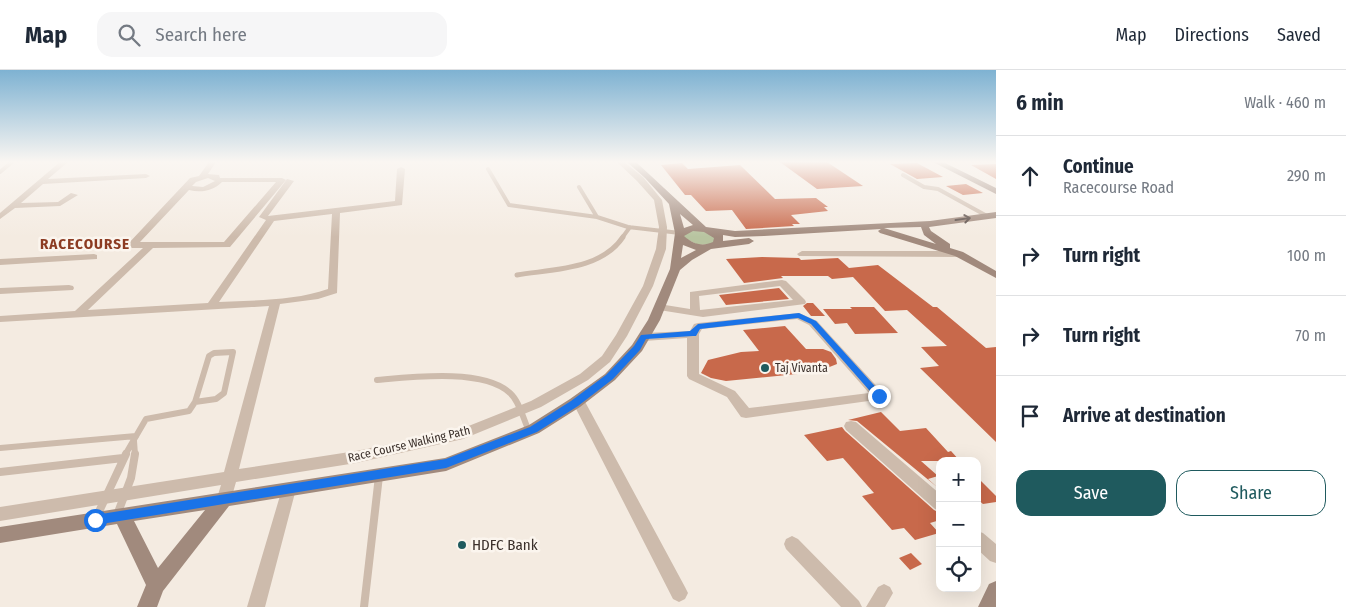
<!DOCTYPE html>
<html lang="en">
<head>
<meta charset="utf-8">
<style>
  body { margin:0; font-family:"Fira Sans Condensed",sans-serif; background:#f6f6f7; color:#1f2937 }
  .controls { position:absolute; right:15px; bottom:15px; display:grid; overflow:hidden; border-radius:10px; box-shadow:0 5px 20px #0002 }
  .controls button { width:45px; height:45px; display:grid; place-items:center; padding:0; border:0; border-bottom:1px solid #e0e1e3; background:#fff; color:#1f2937; font:25px sans-serif }
  .stop { position:absolute; width:15px; height:15px; margin:-11px; border:4px solid #1a73e8; border-radius:50%; background:#fff }
  .stop.end { background:#1a73e8; border-color:#fff; box-shadow:0 1px 5px #0008 }
  .list { margin:0; padding:0; list-style:none }
  h2 { display:flex; justify-content:space-between; align-items:center; height:65px; margin:0; padding:0 20px; font-size:21px }
  h2 small { font-size:16px; font-weight:400; color:#747a83 }
  .list li { display:grid; grid-template-columns:32px 1fr auto; gap:15px; align-items:center; box-sizing:border-box; height:80px; padding:0 20px; border-top:1px solid #e0e1e3 }
  .list b { display:block; font-size:19px; white-space:nowrap }
  .list p { margin:0; font-size:16px; white-space:nowrap; color:#747a83 }
  .list em { font-size:16px; font-style:normal; color:#747a83 }
  .actions { display:flex; gap:10px; padding:15px 20px }
  .actions a { flex:1; padding:11px 0; border:1px solid #1f5a5e; border-radius:15px; text-align:center; font-size:18px; color:#1f5a5e }
  .actions .main { background:#1f5a5e; color:#fff }
  .icon { flex:none; width:28px; height:28px; fill:none; stroke:currentColor; stroke-width:2; stroke-linecap:round; stroke-linejoin:round }
  .map { position:relative; flex:none; width:996px; height:537px; overflow:hidden }
  header { display:flex; align-items:center; gap:30px; box-sizing:border-box; height:70px; padding:0 25px; background:#fff; border-bottom:1px solid #e0e1e3 }
  header strong { font-size:24px }
  nav { display:flex; gap:28px; margin-inline-start:auto; font-size:18px }
  .search { width:350px; height:45px; background:#f6f6f7; display:flex; align-items:center; gap:12px; box-sizing:border-box; padding:0 18px; border-radius:15px; color:#747a83; font-size:19px }
  main { display:flex }
  aside { flex:1; background:#fff }
  .map>svg:first-child { display:block }
  .green { fill:#b8c4a0 }
  .building { fill:#c8694b }
  .lines { fill:none; stroke-linecap:round; stroke-linejoin:round }
  .lane-far3 { stroke:#cdbbac; stroke-width:4 }
  .lane-far2 { stroke:#cdbbac; stroke-width:5 }
  .lane-far1 { stroke:#cdbbac; stroke-width:6 }
  .lane { stroke:#cdbbac; stroke-width:8 }
  .street { fill:#cdbbac; fill-rule:evenodd }
  .secondary { fill:#a18a7d; fill-rule:evenodd }
  .oneway { stroke:#544640 }
  .route { fill:#1a73e8 }
  .poi-dot { fill:#1f5a5e; stroke:#fbf5ee; stroke-width:2 }
  .labels { text-anchor:middle; stroke-width:5; stroke-linejoin:round; paint-order:stroke }
  .poi-label { font-size:12px; fill:#3b302b; stroke:#fbf5ee; text-anchor:start }
  .street-label { font-size:12px; fill:#3b302b; stroke:#fbf5ee }
  .far-district-label { font-size:15px; font-weight:bold; letter-spacing:1px; fill:#8c3b22; stroke:#fbf5ee }
  .near-poi-label { font-size:15px; fill:#3b302b; stroke:#fbf5ee; text-anchor:start }
</style>
</head>
<body>
<header>
<strong>Map</strong>
<div class="search"><svg class="icon" aria-label="search" viewBox="0 0 24 24"><circle cx="10" cy="10" r="6"/><path d="M15 15l6 6"/></svg>Search here</div>
<nav><a>Map</a><a>Directions</a><a>Saved</a></nav>
</header>
<main>
<div class="map">
<svg width="996" height="537" viewBox="0 0 996 537">
  <rect width="100%" height="100%" fill="#f4ebe1"/>
  <path class="green" d="M698,159l18,8 -3,7 -15,1 -15,-8 1,-5z"/>
  <path class="building" d="M780,92h47l36,24 -46,3z
    M682,93l6,6 52,-4 35,34 41,-1 12,9h-4l4,4 -37,4 9,9h-8l2,2 -48,3 -14,-19 -26,1 -15,-16h-6l-24,-30z
    M917,93l26,14 -26,2 -27,-15z
    M996,94v15l-25,-14z
    M966,114l17,9 -20,2 -17,-9z
    M762,187l37,1 2,2 37,-2 11,10 29,-3 55,42h4l49,41 10,-1v95l-76,-74 19,-2 -18,-19 26,-1 -40,-36 -22,1 -32,-34 -21,2 -4,-3h-47l2,2 -39,5 -18,-24z
    M779,218l10,11 -63,6 -7,-10z
    M807,233h6l12,13h-14l-8,-10z
    M850,237h24l24,26 -43,1 -8,-11 -12,1 -12,-15h29z
    M785,256l21,23h17l8,3 5,7 1,5 -20,8 -91,9 -15,-3 -10,-5 7,-13 33,-8 18,-1 -16,-21z
    M881,342l19,19 26,-3 22,24 3,-1 9,10h-39l17,15 -10,3 9,8 -80,-66 -9,-1z
    M842,357l3,4 89,79 6,3v7l-10,3 9,10 -24,7 -11,-12 -12,2 -30,-34 12,-3 -31,-35 -16,3 -23,-26z
    M977,407l19,19v6l-13,2 -6,-5z
    M911,483l11,11 -12,6 -11,-12z"/>
  <g class="lines">
    <path class="lane-far3" d="M488,99l21,36 88,12 31,10 52,6
      M0,102l12,-10
      M903,105l21,12 14,2 49,27
      M579,117l18,30
      M622,168l8,-11"/>
    <path class="lane-far2" d="M517,205c36,-6 84,-5 106,-38"/>
    <path class="lane-far1" d="M233,282l-9,41 -8,6 -21,3 14,-46 5,-3z
      M377,310c34,-3 107,-12 133,13 10,9 13,26 19,38
      M134,371l1,14
      M0,378l136,-12
      M125,385l21,-36 43,-8 6,-9"/>
    <path class="lane" d="M0,402l123,-14
      M117,445l14,-37 4,-24
      M96,448l30,-64
      M364,537l15,-131"/>
    <path class="street" d="M60,92h8l-20,17 98,-5 4,2 -4,2 -103,6 -22,19 37,-1 13,-9 7,2 -18,11 -45,2 -15,11v-6z
      M209,92h7l-8,12 11,1 1,3h62l4,2 -56,67 -77,1 -65,62 120,-7 58,-83 -7,-3 28,-38 7,2 -26,35 127,-15 2,-32 4,-2 4,2 -3,36 -62,8 -3,80 -19,6 -38,5 -41,165 117,-18 105,-22 70,-28 49,-27 22,-18 14,-21 27,-49 13,-37 3,-22 -5,-27 -17,-19 -20,-19h7l19,15 19,23 5,27 -1,22 -13,37 -26,50 -17,26 -22,18 -47,27 -78,32 -107,24 -120,19 -6,21 -5,2 -5,-2 -3,-5 4,-13 -221,36v-14l224,-35 45,-166 -269,16v-6l75,-5 68,-63h-11l-5,-3 63,-67 9,-2zM208,108l7,3 -12,6 -11,-1 4,-4zM222,112h54l-52,60h-84l49,-52c12,3 24,1 33,-8zM332,144l-4,75c-34,12 -73,11 -109,13l55,-81z
      M802,181h157l5,3 -5,3 -160,-1 -2,-2z
      M94,184l3,1v4l-97,6v-6z
      M782,210l4,1 19,19 1,2 -1,2 -102,13 -44,-7 -5,-3 5,-3 31,5v-17zM780,216l13,14 -93,10 -1,-14z
      M69,215l4,1 1,2 -1,2 -73,4v-6z
      M799,243l18,8 66,72 2,3 -2,3 -137,19 -5,-1 -14,-20 -38,-18 -2,-3v-38l-43,3 -6,-4 6,-4 46,-2 4,-7 4,-1zM797,249l12,6 60,68 -120,15 -14,-17 -36,-17v-40l3,-5z
      M578,326l5,2 102,189 3,6 -3,6 -6,3 -6,-3 -101,-198 1,-3z
      M851,351l5,1 84,72v17l-5,-2 -89,-79 -2,-4 2,-4z
      M289,413l5,1 2,5 -31,118h-18l35,-118 2,-5z
      M977,461l6,2 13,11v19l-6,-2 -13,-12z
      M792,466l6,3 61,62 3,6h-21l-55,-58 -2,-5 2,-5z
      M884,514l6,3 3,6 -8,14h-19l12,-20z"/>
    <path class="secondary" d="M627,92h9l70,65 29,4 195,-10 66,-9v6l-67,9 2,4 19,13v4l13,4 33,19v7l-41,-22 -75,-23 -2,-2 3,-2 -117,7 -29,1 -12,-2v6l26,-3 5,3 -5,3 -38,5 -19,11 -12,10 -20,50 -18,31 -27,29 -35,27 -41,26 -93,38 -217,35 -66,85 -6,16h-20l9,-22 -29,-61 -117,19v-16l445,-69 84,-33 41,-26 35,-25 27,-29 16,-25 22,-51 5,-36 -6,-29 -24,-26zM680,144l13,11 -9,3zM921,157l3,8 12,9 -52,-16zM693,161l11,1 10,6 -1,4c-11,5 -20,2 -29,-6zM683,175l13,5 -15,8zM205,440l-47,58 -24,-47z
      M933,92h10l53,26v6z
      M996,511v26h-18l11,-23z"/>
  </g>
  <defs><path id="oneway-shaft" d="M-6 0H5M1.5-3L5.5 0L1.5 3" fill="none" stroke-width="1.6" stroke-linecap="round" stroke-linejoin="round" transform="scale(1.25)"/></defs>
  <use class="oneway" href="#oneway-shaft" transform="translate(963 149) rotate(-8)"/>
  <linearGradient id="sky" x2="0" y2="1"><stop stop-color="#7eb2d2"/><stop offset="0.55" stop-color="#faf6f2"/><stop offset="1" stop-color="#faf6f2" stop-opacity="0"/></linearGradient>
  <rect width="996" height="167" fill="url(#sky)"/>
  <path class="route" d="M799,243l17,8 66,73v4h-6l-65,-74 -13,-6 -98,11 -4,7h-3l-47,3 -6,11 -27,29 -35,27 -41,26 -91,36 -351,57 -4,-1 -1,-4 1,-4 4,-1 351,-56 84,-32 41,-26 35,-26 28,-29 7,-11 49,-4 8,-7z"/>
  <g class="poi-dot">
    <circle cx="765" cy="298" r="5"/>
    <circle cx="462" cy="475" r="5"/>
  </g>
  <g class="labels">
    <g class="poi-label">
      <text x="775" y="302">Taj Vivanta</text>
    </g>
    <g class="street-label">
      <text transform="translate(409 374) rotate(-13)" y="4">Race Course Walking Path</text>
    </g>
    <g class="far-district-label">
      <text x="85" y="179">RACECOURSE</text>
    </g>
    <g class="near-poi-label">
      <text x="472" y="480">HDFC Bank</text>
    </g>
  </g>
</svg>
<div class="controls">
<button>+</button>
<button>−</button>
<button><svg class="icon" aria-label="locate" viewBox="0 0 24 24"><circle cx="12" cy="12" r="6"/><path d="M12 2v4M12 18v4M2 12h4M18 12h4"/></svg></button>
</div>
<div class="stop" style="left:95px;top:450px"></div>
<div class="stop end" style="left:879px;top:326px"></div>
</div>
<aside>
<h2>6 min<small>Walk · 460 m</small></h2>
<ul class="list">
<li><svg class="icon" aria-label="ahead" viewBox="0 0 24 24"><path d="M12 20V5M6 11l6-6 6 6"/></svg><div><b>Continue</b><p>Racecourse Road</p></div><em>290 m</em></li>
<li><svg class="icon" aria-label="right" viewBox="0 0 24 24"><path d="M7 20v-9h11M14 6l5 5-5 5"/></svg><div><b>Turn right</b></div><em>100 m</em></li>
<li><svg class="icon" aria-label="right" viewBox="0 0 24 24"><path d="M7 20v-9h11M14 6l5 5-5 5"/></svg><div><b>Turn right</b></div><em>70 m</em></li>
<li><svg class="icon" aria-label="arrive" viewBox="0 0 24 24"><path d="M6 21V4h12l-3 4 3 4H6"/></svg><div><b>Arrive at destination</b></div></li>
</ul>
<div class="actions"><a class="main">Save</a><a>Share</a></div>
</aside>
</main>
</body>
</html>
